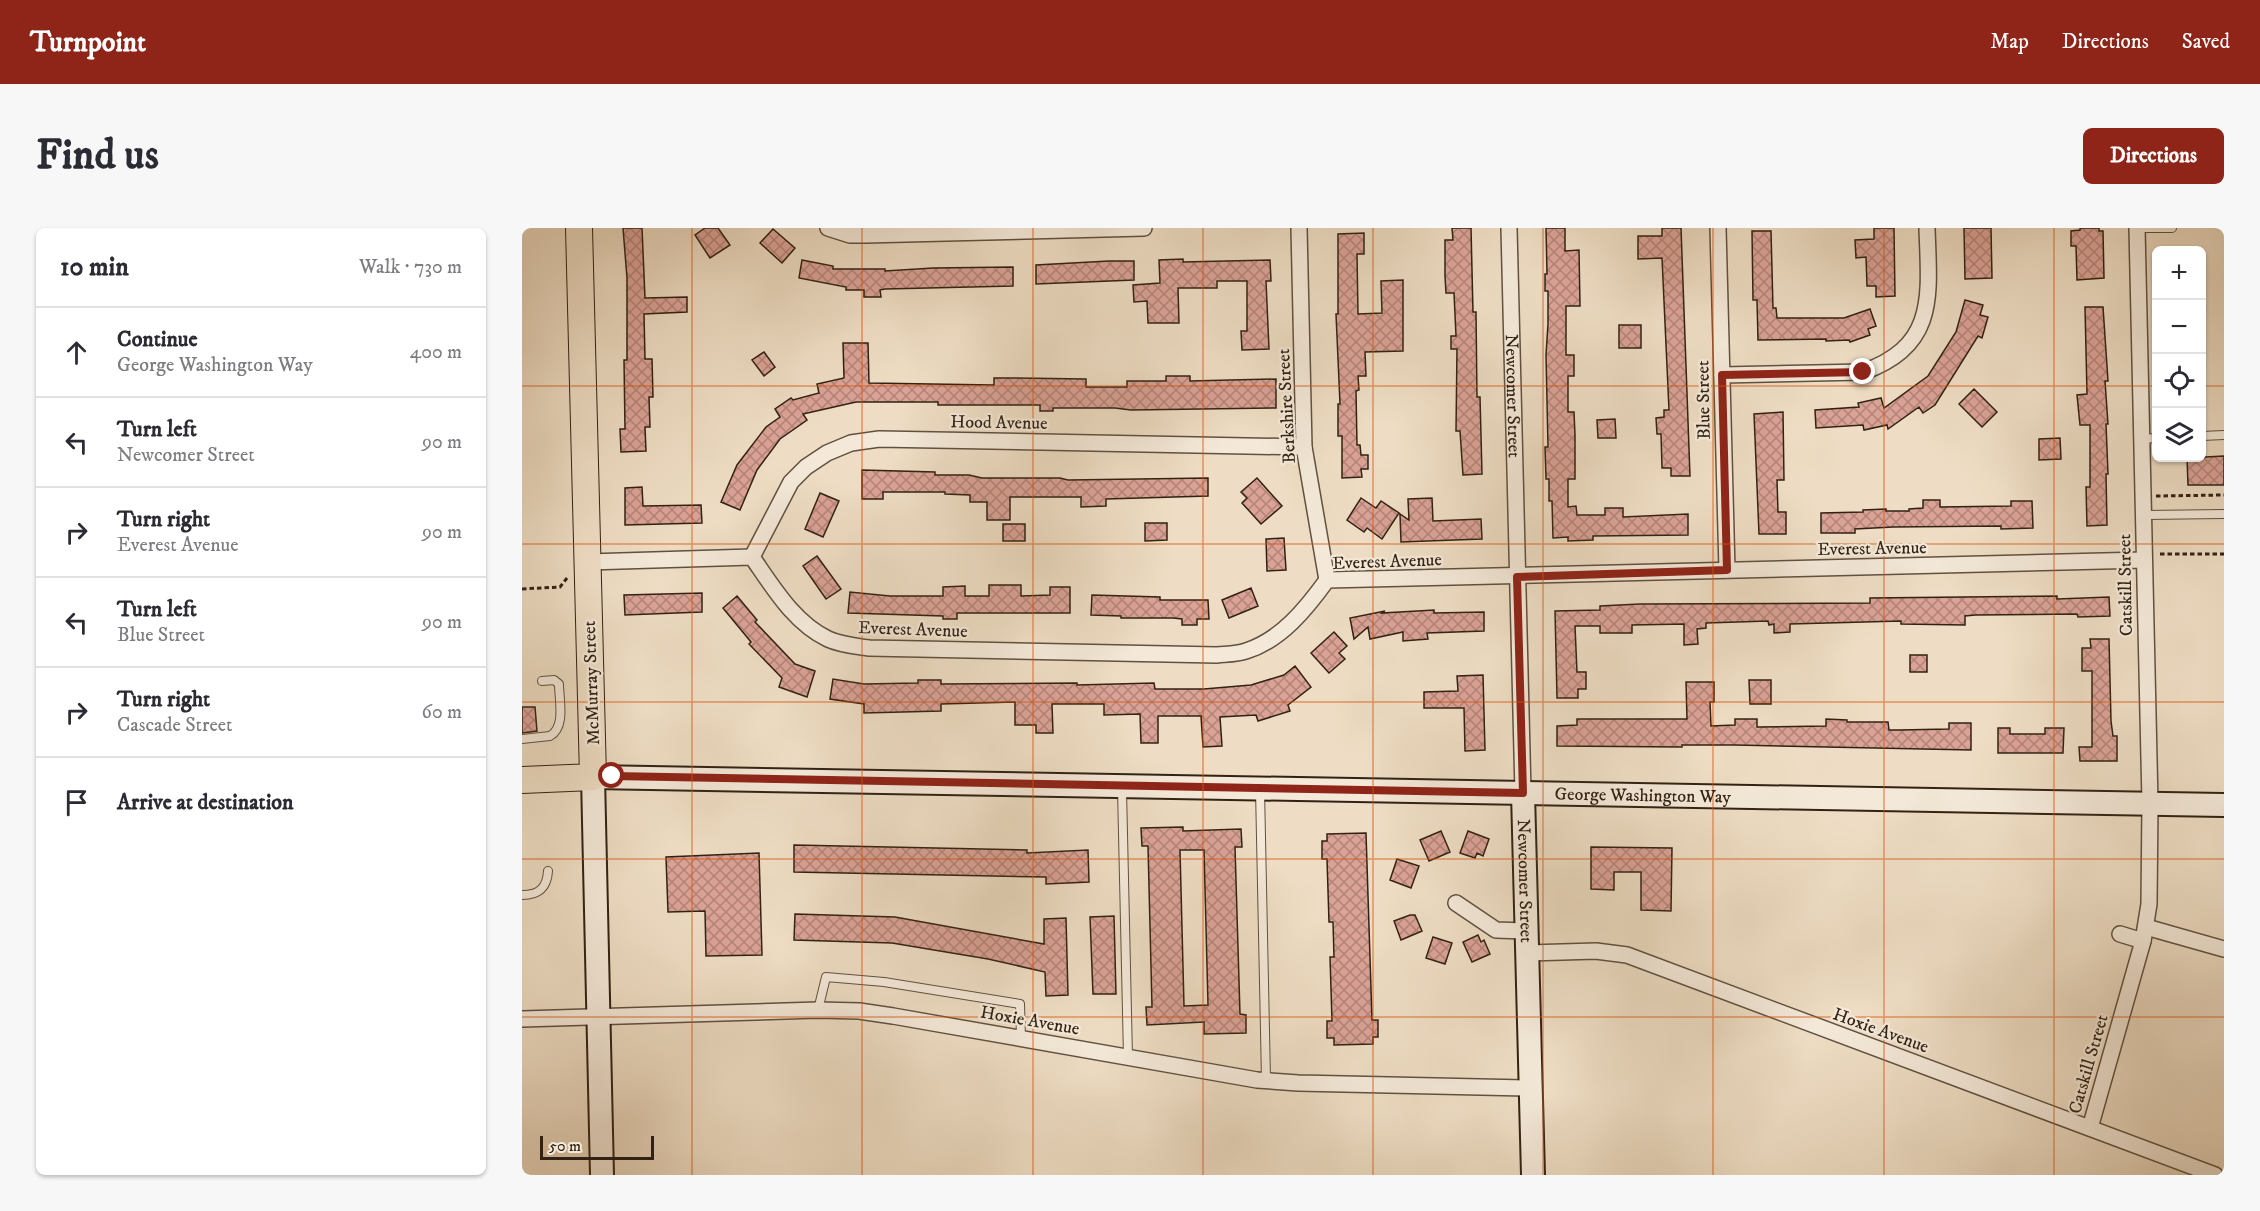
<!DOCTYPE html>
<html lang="en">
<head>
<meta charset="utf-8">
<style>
  body { margin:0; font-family:"IM FELL DW Pica",serif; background:#f7f7f7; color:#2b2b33 }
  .controls { position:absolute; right:18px; top:18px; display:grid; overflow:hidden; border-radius:9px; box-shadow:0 2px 4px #0004 }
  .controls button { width:54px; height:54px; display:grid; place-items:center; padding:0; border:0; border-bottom:2px solid #e1e1e2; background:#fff; color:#2b2b33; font:30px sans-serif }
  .scale { position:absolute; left:18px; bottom:15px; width:114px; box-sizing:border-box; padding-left:6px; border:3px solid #312214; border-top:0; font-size:16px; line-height:21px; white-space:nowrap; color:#312214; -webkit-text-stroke:4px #f4e9d9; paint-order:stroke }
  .stop { position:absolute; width:18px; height:18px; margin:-14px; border:4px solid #8f2418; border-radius:50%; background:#fff }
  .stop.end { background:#8f2418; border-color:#fff; box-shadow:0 2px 6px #0008 }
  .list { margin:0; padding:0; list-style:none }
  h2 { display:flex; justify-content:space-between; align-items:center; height:78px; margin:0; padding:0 24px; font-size:26px }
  h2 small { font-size:20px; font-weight:400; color:#7c7c81 }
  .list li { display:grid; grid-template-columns:39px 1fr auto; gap:18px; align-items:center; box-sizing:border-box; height:90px; padding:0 24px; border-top:2px solid #e1e1e2 }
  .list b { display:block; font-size:22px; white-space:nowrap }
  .list p { margin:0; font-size:20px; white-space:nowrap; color:#7c7c81 }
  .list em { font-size:20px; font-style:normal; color:#7c7c81 }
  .icon { flex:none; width:33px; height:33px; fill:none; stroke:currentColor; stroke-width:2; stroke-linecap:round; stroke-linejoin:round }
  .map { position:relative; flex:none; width:1702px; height:947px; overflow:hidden; border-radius:9px }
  header { display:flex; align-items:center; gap:36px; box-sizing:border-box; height:84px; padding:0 30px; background:#8f2418; color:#fff }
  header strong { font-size:28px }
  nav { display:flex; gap:33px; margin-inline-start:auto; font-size:21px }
  .intro { display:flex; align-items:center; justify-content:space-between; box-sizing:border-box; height:144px; padding:0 36px }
  h1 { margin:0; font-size:42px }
  .button { padding:15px 27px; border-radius:9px; background:#8f2418; color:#fff; font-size:21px; font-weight:700 }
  main { display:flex; gap:36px; padding:0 36px }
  aside { flex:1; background:#fff; border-radius:9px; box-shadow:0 2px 4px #0004 }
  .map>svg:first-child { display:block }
  .building { fill:url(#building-cross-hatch); stroke:#312214; stroke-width:1.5; fill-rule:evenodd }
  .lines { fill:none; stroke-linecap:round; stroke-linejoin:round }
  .lane-casing { stroke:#605140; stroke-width:10 }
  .street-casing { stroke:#605140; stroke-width:18 }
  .secondary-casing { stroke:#312214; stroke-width:26 }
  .primary-casing { stroke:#312214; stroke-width:28 }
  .path { stroke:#312214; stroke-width:3; stroke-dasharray:4.5 3; stroke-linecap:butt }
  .lane { stroke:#f4e9d9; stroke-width:8 }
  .street { stroke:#f4e9d9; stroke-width:15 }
  .secondary { stroke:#f4e9d9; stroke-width:22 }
  .primary { stroke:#eeddc4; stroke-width:26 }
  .route { stroke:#8f2418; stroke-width:8 }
  .grid { fill:none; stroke:#d6540d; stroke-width:1.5; stroke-opacity:0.55 }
  .labels { text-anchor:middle; stroke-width:4.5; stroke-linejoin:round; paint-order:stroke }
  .street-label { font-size:18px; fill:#312214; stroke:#f4e9d9 }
</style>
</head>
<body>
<header>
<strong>Turnpoint</strong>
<nav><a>Map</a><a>Directions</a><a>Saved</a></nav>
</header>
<div class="intro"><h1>Find us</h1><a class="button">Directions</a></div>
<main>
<aside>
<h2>10 min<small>Walk · 730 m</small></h2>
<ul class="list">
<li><svg class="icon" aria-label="ahead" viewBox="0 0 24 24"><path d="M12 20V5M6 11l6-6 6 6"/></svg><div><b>Continue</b><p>George Washington Way</p></div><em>400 m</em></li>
<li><svg class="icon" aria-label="left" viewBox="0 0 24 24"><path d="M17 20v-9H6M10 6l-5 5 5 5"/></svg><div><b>Turn left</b><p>Newcomer Street</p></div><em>90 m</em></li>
<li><svg class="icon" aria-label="right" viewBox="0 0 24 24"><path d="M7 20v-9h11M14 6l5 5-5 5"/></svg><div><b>Turn right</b><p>Everest Avenue</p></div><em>90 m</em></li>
<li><svg class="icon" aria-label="left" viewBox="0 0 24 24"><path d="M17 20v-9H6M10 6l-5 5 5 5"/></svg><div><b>Turn left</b><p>Blue Street</p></div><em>90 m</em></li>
<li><svg class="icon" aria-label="right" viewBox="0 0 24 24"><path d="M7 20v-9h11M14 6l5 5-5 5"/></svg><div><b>Turn right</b><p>Cascade Street</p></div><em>60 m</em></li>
<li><svg class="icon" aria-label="arrive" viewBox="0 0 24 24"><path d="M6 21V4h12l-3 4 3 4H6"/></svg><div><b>Arrive at destination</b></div></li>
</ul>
</aside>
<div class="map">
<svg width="1702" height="947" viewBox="0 0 1702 947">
  <defs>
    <pattern id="building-cross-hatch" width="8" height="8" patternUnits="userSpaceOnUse" patternTransform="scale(1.5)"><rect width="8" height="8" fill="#dba296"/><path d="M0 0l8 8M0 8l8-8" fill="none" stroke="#b28479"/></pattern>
  </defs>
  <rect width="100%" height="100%" fill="#eeddc4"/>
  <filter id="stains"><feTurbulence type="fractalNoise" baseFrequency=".00333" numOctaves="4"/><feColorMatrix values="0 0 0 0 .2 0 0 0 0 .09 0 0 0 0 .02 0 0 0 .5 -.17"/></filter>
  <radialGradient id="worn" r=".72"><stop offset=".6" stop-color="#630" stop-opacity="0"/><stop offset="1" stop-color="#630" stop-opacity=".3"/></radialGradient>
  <path class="building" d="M101,0h19l3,70 42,-1v15l-43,2 1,45h7l1,38h-4l1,30h-5l1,24 -25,1 -1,-23h5l-1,-69h3v-82z
    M183,0h13l12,17 -20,13 -15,-23z
    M930,0h19l2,84h3l1,85h3l2,77 -19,1 -3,-44h-4l1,-82h-6v-13h5l-2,-43h-8l-1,-17v-36h8z
    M1024,0h19v23l14,-1 1,56h-14v49h8v21h-6v36h6l1,23v44h-7v28l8,-1 1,9h28v-7h18v9l65,-3v21l-95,1v4l-25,1v-4l-15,1 -1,-37h-3v-22h-3l-1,-32h3l-2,-92 2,-31v-33h-3v-17h2z
    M1140,0h19l9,248h-19v-8h-9l-1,-34h-4l-1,-16 8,-1v-7h5l-7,-152 -24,1v-23h24z
    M1352,0h20l1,68 -19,1v-11h-9l-1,-29 -10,1 -1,-18 19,-1z
    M1442,0h27l1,50 -27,1z
    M1558,0h19v3h4l1,47 -27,2 -1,-34h-5v-15l9,-1z
    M251,1l22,19 -13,15 -22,-20z
    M1230,3h19l2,77h3l1,10h67l26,-9 6,17 -8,3 2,6 -20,7 -1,-2 -23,1v-2l-68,1 -1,-40h-4z
    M842,5v21h-7l1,60 24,-1 -1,-32 22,-1v71l-38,1 1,24h-8l1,14 -3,1 1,54h3l1,10h7v14h-7l1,8 -20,1v-42h-4v-32h2l-4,-90h2v-80z
    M661,31v3l87,-2 1,21h-5l3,68 -27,1 -1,-19h6v-50h-30v7h-39l1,35h-31l-1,-22 -13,1 -1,-17 27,-2 -1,-23z
    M280,32l31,6v3h52v2l48,-3 80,-1v19l-128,3 -5,1 1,7h-17v-7h-18v-3l-47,-9z
    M587,33h25v19l-98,4v-19z
    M1443,72l18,5 -3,10 8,2 -6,21 -4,-2 -43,69 -12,8 -4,-6 -31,22 -1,-4 -23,5 -1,-5 -47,3 -1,-18 44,-3 -1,-4 23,-5 3,10 44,-32 28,-44z
    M1563,79h18l5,74h-3l3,43h-2l2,50h-2l1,51 -20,1 -1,-39h4v-62h-10l-3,-30 10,-1z
    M1097,97h22v23h-22z
    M321,115h25l1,40 125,2v-7h22l70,1v8h41v-6h39v-5h24v5l86,-2v29l-145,2 -16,-2h-62v3h-13v-6h-102v-3h-82l-53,12 4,6 -27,19 -23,31 -17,40 -19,-8 16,-37 29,-38 14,-10 -5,-8 16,-11 2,2 26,-7 -2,-9 27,-6z
    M242,124l11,15 -11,9 -12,-16z
    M1452,161l23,23 -15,15 -23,-23z
    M1261,184l1,68h-7l1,32h8v22h-27l-5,-120z
    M1093,191l1,19h-18l-1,-18z
    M1538,210l1,21 -22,1v-21z
    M1702,228v29h-36l-1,-27z
    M340,242l73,2v3h34l13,3h78l8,2 140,-2v18l-102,3v7l-25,1v-10h-71v23h-23v-18h-17v-7l-25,-1v-2h-62v7h-21z
    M735,250l25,28 -21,18 -19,-21 5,-5 -6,-6z
    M120,259l1,19 58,-1 1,18 -77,2v-37z
    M298,265l19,8 -16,36 -18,-8z
    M839,270l15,10 5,-7 18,12 -17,26 -15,-11 -3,4 -17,-12z
    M910,270l1,23 48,-2 1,20 -81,3 -1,-28 9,6 -1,-21z
    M1401,272h17v7l71,-1v-5h21l1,27 -32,1v-3l-108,1 -38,2v4h-34v-20l42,-1v-2l23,-1v2h23v-2l14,-1z
    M623,295h22v17l-22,1z
    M481,296h22v17h-22z
    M762,310l2,32 -19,1 -1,-32z
    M295,328l24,33 -15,10 -23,-33z
    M467,357h32v11l29,-1v-8h20v26h-113v6h-14v-3l-95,-3 2,-21 40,4h53v-9l22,-1v10h24z
    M729,360l7,18 -29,12 -7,-18z
    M180,365v19l-77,3 -1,-20z
    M570,367l68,2v3h48l1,19h-12v6h-15v-6l-9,-1h-52v-2l-30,-1z
    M215,368l20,24 -2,2 40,42 20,7 -8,26 -28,-10 3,-9 -33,-34 2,-2 -28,-34z
    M1535,368v3l52,-2 1,19 -32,1 -1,-3 -102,1 -10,1v9l-64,-1v-3l-111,3v8l-16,1v-9l-5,1 -1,-4 -62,2v5l-9,1 1,15 -14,1v-21l-52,1v8h-32v-7h-25l2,46h9v17h-8v9h-21l-2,-87 45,-1v-4l40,-2 230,-1v-5z
    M912,382v3l50,-1v19l-57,2 1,6 -25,2v-9l-33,7 -2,-12 -14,12 -4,-21 35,-7 -3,2z
    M812,404l13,14 -8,7 6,6 -16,14 -18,-20z
    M1568,411h19l2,82 2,15h4v25h-37l-1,-14h13v-76h-10v-23h9z
    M1388,427h17v17h-17z
    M773,438l16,21 -23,18 2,6 -32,10 -2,-6 -36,2 2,29 -19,1 -2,-31h-43v27h-17l-1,-29 -36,1v-11h-52l1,29h-17v-8h-21v-23l-74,2v7l-77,2v-9l-34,-5 3,-20 31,5 54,-1v-3h23v4l136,-1v2l77,-2 1,6h49l47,-4 33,-10z
    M961,447l2,75 -20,1 -1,-43h-40v-16l34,-1 -1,-15z
    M1227,452h22v24h-21z
    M1164,454h28v20h-4l1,24 24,-1v-6h22v8l69,-1v-7l21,1v2h41l1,8h10l50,-1v-6h22v27l-236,-5h-53v2l-125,-1v-20l20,-1v-6h110z
    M0,479h13l2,24 -15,2z
    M1476,500h12v6h35v-6h19l-1,25h-65z
    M661,599v4l58,-2 1,18h-7l5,167 6,1v18l-42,1v-12l-57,3 -1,-18h6l-4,-161h-6l-1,-18zM658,622h24l4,155 -24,1z
    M919,603l9,21 -21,9 -9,-21z
    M946,603l21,8 -6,17 -6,-3 -2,5 -15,-5z
    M844,605l6,187h6v17h-5v7l-39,1v-7h-7v-17h5l-2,-64h4l-1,-35h-4l-2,-63h-5v-18h5v-7z
    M272,617l233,5v3l61,-3 1,32 -43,2v-7l-252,-5z
    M1069,619l81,1 -1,63 -30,-1v-38h-27v18l-23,-1z
    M237,625l3,102 -56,1 -1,-45 -37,1 -2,-55z
    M875,631l22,7 -8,22 -21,-8z
    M273,686l100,3 149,27v-25l22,-1 2,77 -22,1 -1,-24 -57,-13 -96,-16 -98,-3z
    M888,687h5l7,16 -21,9 -7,-19z
    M592,688l2,78h-23l-3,-77z
    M956,707l3,7 3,-2 6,14 -18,8 -9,-20z
    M911,709l19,6 -7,21 -19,-6z"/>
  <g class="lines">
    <g class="lane-casing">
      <path id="lane" d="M1615,0h35
        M1680,208l22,-1
        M1620,211l14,-1
        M1622,287l80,-1
        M0,511l28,-3c16,-9 9,-36 9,-52l-5,-4 -12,1
        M600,561l6,268
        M738,561l6,291
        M0,667c17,0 25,-7 26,-24
        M296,782l8,-33 58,5 136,22 1,34"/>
    </g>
    <g class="street-casing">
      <g id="street">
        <path d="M306,0l22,7h15l279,-7"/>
        <path d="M777,0l5,219 23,133"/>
        <path id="s1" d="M987,0l14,565"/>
        <path d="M1196,0l9,342"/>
        <path d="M1200,147l141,-3c75,-26 66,-78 64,-144"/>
        <path d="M230,329l39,-75 15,-15 21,-14 24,-10 28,-4 425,8"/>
        <path d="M66,334l164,-5c21,30 42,66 76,82 13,6 27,7 41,9l348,7c10,-1 20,-1 29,-4 35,-11 60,-42 81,-71l817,-20"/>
        <path d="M934,675l40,27 30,1"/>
        <path d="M1624,699l78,22"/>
        <path d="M1598,706l23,7"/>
        <path d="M1006,725l68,-2 31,4 588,220"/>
        <path d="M0,791l296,-9 41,1 34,5 364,64 41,3 232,5"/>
        <path d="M1568,900l53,-187 6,-37 1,-101 -13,-575"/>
      </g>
    </g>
    <g class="secondary-casing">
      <g id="secondary">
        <path id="s2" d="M1001,565l10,382"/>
        <path id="s3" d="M80,947l-9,-398 1631,28"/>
      </g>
    </g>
    <g class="primary-casing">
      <path id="primary" d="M0,552l71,-3 -14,-549"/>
    </g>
    <path class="path" d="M1634,268l68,-1
      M1638,326h64
      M0,361l38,-2 7,-9"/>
    <use href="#lane" class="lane"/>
    <use href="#street" class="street"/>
    <use href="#secondary" class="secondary"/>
    <use href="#primary" class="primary"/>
  </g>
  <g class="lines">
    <path class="route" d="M90,548l911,17 -6,-216 210,-7 -5,-195 141,-3"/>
  </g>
  <path class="grid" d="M170,0v947M340,0v947M511,0v947M681,0v947M851,0v947M1021,0v947M1191,0v947M1362,0v947M1532,0v947M0,158h1634M1680,158h22M0,316h1702M0,474h1702M0,631h1702M0,789h1702"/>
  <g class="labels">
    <g class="street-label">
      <text dy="6" stroke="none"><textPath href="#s1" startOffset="168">Newcomer Street</textPath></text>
      <text transform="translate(1181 172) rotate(-91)" y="6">Blue Street</text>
      <text transform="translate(764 178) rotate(-93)" y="6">Berkshire Street</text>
      <text transform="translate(477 194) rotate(1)" y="6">Hood Avenue</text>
      <text transform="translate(1350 320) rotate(-1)" y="6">Everest Avenue</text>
      <text transform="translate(865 333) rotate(-2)" y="6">Everest Avenue</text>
      <text transform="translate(1603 357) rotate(-91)" y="6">Catskill Street</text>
      <text transform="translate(391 401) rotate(2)" y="6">Everest Avenue</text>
      <text transform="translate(69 455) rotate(-92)" y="6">McMurray Street</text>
      <text dy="6" stroke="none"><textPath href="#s3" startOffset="1448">George Washington Way</textPath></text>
      <text dy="6" stroke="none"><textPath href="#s2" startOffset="88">Newcomer Street</textPath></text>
      <text transform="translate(508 792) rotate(10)" y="6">Hoxie Avenue</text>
      <text transform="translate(1359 802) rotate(20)" y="6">Hoxie Avenue</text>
      <text transform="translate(1566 836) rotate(-74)" y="6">Catskill Street</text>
    </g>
  </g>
  <rect width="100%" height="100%" filter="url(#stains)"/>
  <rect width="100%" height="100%" fill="url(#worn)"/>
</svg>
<div class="controls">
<button>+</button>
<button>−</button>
<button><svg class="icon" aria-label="locate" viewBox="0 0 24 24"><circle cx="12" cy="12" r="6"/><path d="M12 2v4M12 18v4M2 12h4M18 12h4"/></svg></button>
<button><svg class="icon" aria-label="layers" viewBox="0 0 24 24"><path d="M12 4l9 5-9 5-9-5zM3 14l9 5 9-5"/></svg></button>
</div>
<div class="scale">50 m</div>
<div class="stop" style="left:90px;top:548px"></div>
<div class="stop end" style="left:1341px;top:144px"></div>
</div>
</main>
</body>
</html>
